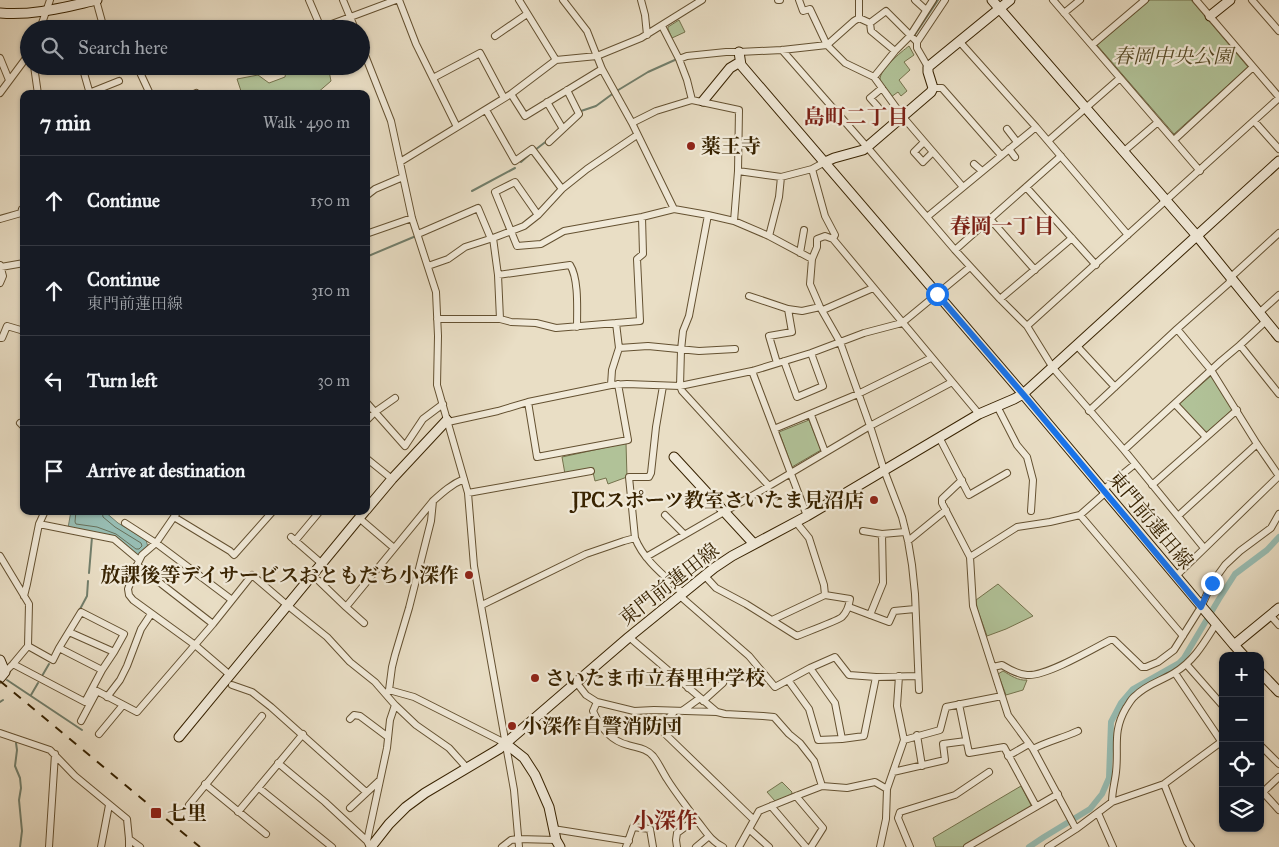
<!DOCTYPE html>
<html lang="en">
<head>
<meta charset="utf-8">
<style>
  body { margin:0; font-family:"IM FELL Great Primer","Noto Serif JP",serif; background:#20242c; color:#f1f3f6 }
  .controls { position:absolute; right:15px; bottom:15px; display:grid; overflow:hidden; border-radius:10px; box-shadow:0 1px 4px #0004 }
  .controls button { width:45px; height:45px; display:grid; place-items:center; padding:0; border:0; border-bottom:1px solid #363941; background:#171b24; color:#f1f3f6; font:25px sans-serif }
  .stop { position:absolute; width:15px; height:15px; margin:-11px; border:4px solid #1a73e8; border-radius:50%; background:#fff }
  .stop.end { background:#1a73e8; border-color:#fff; box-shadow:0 1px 5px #0008 }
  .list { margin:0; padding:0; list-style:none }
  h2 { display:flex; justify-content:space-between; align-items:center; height:65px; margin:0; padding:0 20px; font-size:21px }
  h2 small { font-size:16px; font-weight:400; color:#9ea1a6 }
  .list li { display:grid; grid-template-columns:32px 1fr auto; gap:15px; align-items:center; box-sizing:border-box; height:90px; padding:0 20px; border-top:1px solid #363941 }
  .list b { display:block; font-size:19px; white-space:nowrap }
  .list p { margin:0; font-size:16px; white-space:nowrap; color:#9ea1a6 }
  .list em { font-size:16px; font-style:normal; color:#9ea1a6 }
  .icon { flex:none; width:28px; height:28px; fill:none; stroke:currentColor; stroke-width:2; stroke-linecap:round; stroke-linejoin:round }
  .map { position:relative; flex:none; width:1279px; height:847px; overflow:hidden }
  .search { position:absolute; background:#171b24; box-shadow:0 1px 4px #0004; left:20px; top:20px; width:350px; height:55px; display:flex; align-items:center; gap:12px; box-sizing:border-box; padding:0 18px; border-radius:28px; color:#9ea1a6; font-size:19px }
  .panel { position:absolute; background:#171b24; box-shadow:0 1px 4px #0004; left:20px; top:90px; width:350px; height:425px; border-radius:10px }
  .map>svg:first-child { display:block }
  .green { fill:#b1c298; stroke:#74724c }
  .water { fill:#97bcb2; stroke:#717e6b }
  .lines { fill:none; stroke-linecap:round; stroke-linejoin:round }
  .shore { stroke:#676f59; stroke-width:1 }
  .stream { stroke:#717e6b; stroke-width:2 }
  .canal { stroke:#97bcb2; stroke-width:6 }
  .street-casing { stroke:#645131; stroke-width:8 }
  .secondary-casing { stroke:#372200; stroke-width:11 }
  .street { stroke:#f1ead9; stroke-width:6 }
  .secondary { stroke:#f1ead9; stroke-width:9 }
  .rail { stroke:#372200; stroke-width:2; stroke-dasharray:9 9; stroke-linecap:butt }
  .route { stroke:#1a73e8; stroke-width:6 }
  .poi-dot { fill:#8f2418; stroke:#f1ead9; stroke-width:2 }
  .labels { text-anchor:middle; stroke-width:4.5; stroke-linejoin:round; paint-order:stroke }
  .park-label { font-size:20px; font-style:italic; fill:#564a26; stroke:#f1ead9 }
  .poi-label { font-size:20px; font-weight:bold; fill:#372200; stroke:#f1ead9; text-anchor:start }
  .street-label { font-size:20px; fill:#372200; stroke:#f1ead9 }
  .neighbourhood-label { font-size:21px; font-weight:bold; fill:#7a1f14; stroke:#f1ead9 }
  .quarter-label { font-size:22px; font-weight:bold; fill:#7a1f14; stroke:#f1ead9 }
</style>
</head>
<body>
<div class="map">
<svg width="1279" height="847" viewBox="0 0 1279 847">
  <rect width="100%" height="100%" fill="#e9dec5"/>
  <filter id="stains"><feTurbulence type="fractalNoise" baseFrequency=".004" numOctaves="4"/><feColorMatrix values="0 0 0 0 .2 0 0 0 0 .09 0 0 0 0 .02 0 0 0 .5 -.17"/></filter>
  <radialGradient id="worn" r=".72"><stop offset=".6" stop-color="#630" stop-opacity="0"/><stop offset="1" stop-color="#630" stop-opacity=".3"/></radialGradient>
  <path class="green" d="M1150,0h41l57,67 -74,67 -77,-89z
    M679,20l6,12 -13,6 -4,-9v-2z
    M909,46l5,9 -10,7 6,8 -11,10 8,11 -6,5 -3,-4 -7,5c-3,-4 -11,-11 -11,-17 -1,-10 21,-28 29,-34z
    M287,66h41l3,15 -15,13h-74l-5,-15 21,-4 11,8 16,-6z
    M1212,375l21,34 -27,24 -27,-29z
    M809,420l12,30 -29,17 -13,-35z
    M626,443l1,34 -19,7 -2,-6 -11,3 -3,-13 -27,6 -3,-17z
    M998,584l35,32 -27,13 -19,7 -10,-28 -1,-8z
    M1003,671c7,4 15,10 24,9l-4,10 -17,5 -8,-21z
    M782,782l10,10 -1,4 -14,6 -2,-1 -8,-9z
    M1021,786l11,21 -68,38v2h-28l-3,-9z"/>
  <path class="water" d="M71,511h33l14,12 28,17 2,7 -8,9h-3l-23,-17 -19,-7 -27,-4z"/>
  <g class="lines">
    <path class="shore" d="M76,511l-1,11 1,2 21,3 19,7 20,15h3l3,-3 -1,-3 -26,-16 -12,-10 -1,-6"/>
    <path class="stream" d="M914,36l24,-36
      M581,111l15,-5 19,-14 33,-20 29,-13
      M535,150l13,-10
      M521,162l8,-7
      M472,191l43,-23
      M366,257l50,-21
      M89,573l3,-36
      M79,611l8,-15 1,-15
      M42,676l7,-12
      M7,680l75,50
      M31,695l7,-12
      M0,702l3,-2
      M16,743l1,7 -2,16 5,12 1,10 -2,12 3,31 -2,16"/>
    <path class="canal" d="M1029,847l15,-10 46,-28 12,-15 7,-16 2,-56 10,-19 12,-14 46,-26 5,-5 35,-59 16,-25 32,-24 12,-13"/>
    <g class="street-casing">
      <path id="street" d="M96,0l8,29
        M309,0l12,28 75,-28
        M343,0l12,29
        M399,0l17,44 41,83
        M519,0l37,60
        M563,0l24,31 15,38 30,54 42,86
        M641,0l4,15 2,20
        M778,0h2
        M799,0l4,11 7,-2 17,36 18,18 29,14 29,40 60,70
        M915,0l11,10
        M1053,0l147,171
        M1196,0l83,97
        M1252,0l27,31
        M1064,13l16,-13
        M859,18l11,5 16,-12 31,31v6l11,19
        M870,23l1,8 24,20
        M662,26l17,33 8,21 5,20
        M40,29l10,-29
        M495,36l32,-22
        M959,41l77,86 92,108
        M917,42l28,-42
        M361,45l30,76 21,97 24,74 2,44 -1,49 31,108 6,73 40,224 5,57
        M1092,45l53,-45
        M782,50l85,97 88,103 45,49 27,27 26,42 71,82 80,98
        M0,58l9,22
        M679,59l8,-3 39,-4h13l43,-2 45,-5 27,-24 5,-3v-18
        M34,66l4,28
        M82,66l8,28
        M120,66l1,2 3,-2
        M137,66l13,28
        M874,77l21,-26 15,-15 23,-36
        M433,78l47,-25 24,45
        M933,88h9l59,67
        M0,93l29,-39
        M89,93l30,-12
        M194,94l2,-1
        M511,94l14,22 77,-47
        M547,102l16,27
        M878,107l-8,-9 12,-10
        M486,110l29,51 17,-12 30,40
        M1254,121l25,28
        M632,123l24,-12 36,-11 47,10 -1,61 -4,50
        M1007,129l10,13
        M1174,140l79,-73
        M1048,141l72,-63
        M549,142l30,-28 -12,-24
        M924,142l-10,10 9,10 10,-10
        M1009,149l6,8
        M1123,152l35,-30
        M400,162l111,-68 45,-34 41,-4 44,-18 61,-38
        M825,162l-13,7 13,47 10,19 -2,4 146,175
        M974,164l8,7
        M738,171l43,6 31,-8
        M1026,187l70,78
        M366,196l9,-7 28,-12
        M538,215l-23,-33 -20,10 22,54 24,-2 23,-13 78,-14 32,-8 34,6 26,6 35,15 43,23
        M708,215l-19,101 -6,15 -2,19 -1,36 2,5 87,95
        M927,217l109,-90
        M0,219l21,-6 1,-4 2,-1
        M990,219l45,51
        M366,234l46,-16
        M418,234l60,-26 13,31
        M769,236l10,-39 2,-20
        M493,238l5,37 2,44
        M833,239l-8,-3 -8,3v8l-5,12 -2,25 10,23 20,35 30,84 14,44 18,47 6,24 4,24 3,29 4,96
        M955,250l106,-94
        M800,253l4,-23
        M0,265l3,11 -3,7
        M428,266l20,-7 17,-12 28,-9 31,-12 14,-11 24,-26 25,-20 50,-34
        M1,267l23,-4
        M498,275l72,-10c9,14 7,45 7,62
        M749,296l39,13 14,2 18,-4
        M1000,299l72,-61
        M823,310l50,-22
        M1259,313l20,-18
        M437,319h63l11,3 25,1 20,5 84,-7 -3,-62 6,-5 -1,-37
        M1027,326l252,-228
        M1177,329l34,41 46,74 22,32
        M0,338h2l5,-12 17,5
        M1240,345l39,49
        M1077,346l38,41
        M619,348l29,-2 51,5 36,-2
        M784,361l13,36 26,-11 -12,-33
        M777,363l-8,-27 23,-4 -4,-23
        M752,371l55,145
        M611,385l1,-15 7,-22 -3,-25
        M663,386l-7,41 -5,46 -2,4h-20l6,61c9,23 31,39 48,55
        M366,402l39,44 18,-27 20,-15
        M528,402l9,55 91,-17 -10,-56
        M1175,404l31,33
        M997,406l20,39 10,12 6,23 -2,31
        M1089,411l88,-82 52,-46 2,-6 48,-44
        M811,415l14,37
        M366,421l9,-9 20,-14
        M448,422l50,-11 30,-9 83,-17 16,-1 53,2 72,-15 59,-18 53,-20 38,-10 68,-56
        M20,423l4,4
        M774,429l84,-35 73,-36
        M939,437l30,58 38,-22
        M1124,450l97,-89 19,-16 26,-24
        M366,458l26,21
        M962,480l-20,19v4l28,54 3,49 35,109 25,34 43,80
        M1152,485l85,-75
        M1103,490l32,-26
        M468,493l123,-22
        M665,515l19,19
        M1080,515l103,121
        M1178,516l79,-72
        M174,517l56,34 4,4 39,-44
        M359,518l35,30
        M125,523l31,20 22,-32
        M39,524l75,15 25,21
        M863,531l19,3 23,-2
        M291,537l30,26
        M295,541l25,-30
        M908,541l38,-31
        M0,556l29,48 -1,42 -15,18 -8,8
        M646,557l123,-71 101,-60 82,-44
        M970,557l47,-30 33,-5 30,-7 25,-22
        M704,575l12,13 30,16 51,32c7,-3 40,-15 45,-19 5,-5 7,-11 8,-18l-25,-4
        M1176,576l103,-100
        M319,581l27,26
        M24,596l3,-12 12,-60 6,-13
        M680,596l69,60 26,31 35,-19 25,-11 14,18 27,2 42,-1
        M482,605l104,-51 38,-13 11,-3
        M849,607l40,15 5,-11 21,-2
        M870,615l13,-32 -1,-49
        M1270,615l9,10
        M772,620l53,-25 -1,-10 -15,-47 -13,-16
        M364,623l-18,-16 87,-106c10,-9 19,-17 31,-22
        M213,624l39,-49 35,30 40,32 23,25 25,20 20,23 21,20 33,23 18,20
        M629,637l88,75
        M28,646l25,14 6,-12 22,-36 43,22 -10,18
        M59,648l43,22 12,-18 -45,-20
        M13,664l72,38 17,-32
        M1187,665l36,41
        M993,667l9,-2c8,5 15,9 25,10 18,2 66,-26 83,-35h4l28,27h4l12,-5 16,-12 27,-43 11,-24 13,-18 15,-14 31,-23 8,-14
        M810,668l25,35 7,36
        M1175,673l48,71
        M230,675l-35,-30 -62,-45 -4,-5 -1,-6 9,-24 5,-10 14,-12 76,57
        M788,680l21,29 9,31 24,-1 22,-3 12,-59
        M576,682l10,13 11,7 37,9 20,-1 63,2 8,2 38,2 11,1 15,17 11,9 14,18 8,25
        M232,685l20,7 19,15 95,85
        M688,688l21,-16
        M389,690l25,7 91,46
        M386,694l3,-4 3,-23 3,-12 14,-47 22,-87 2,-20
        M107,697l13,-17 7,-14 14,-37 10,-15
        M703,701l20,-18
        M597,702l-4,9c7,16 18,30 35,34 9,3 18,3 25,11 5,6 9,15 14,23 8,13 18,25 27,38 10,11 15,23 29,30
        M959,704l10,49 35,-6 32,59
        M675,711l-16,17 95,92
        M682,711l18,-13
        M350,719l4,-4 6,1 28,21
        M81,721l16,-30 40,21 76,-88 -76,-59
        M0,733l50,17 25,26 52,43 2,20v8
        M99,734l24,-29
        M917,735l5,31
        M904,740l36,-10 6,-23 56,-11
        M1260,745l19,19
        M1033,749c15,-8 30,-11 45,-18
        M1008,756l21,-12
        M278,763l47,39 42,39
        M893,772l52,-12 -2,-16 23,-3
        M205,784l61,50
        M1164,784l23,58 4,5
        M259,788l73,59
        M1260,789l19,21
        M1263,792l16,-15
        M796,796l27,32 -12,19
        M1112,802c0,-11 3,-20 4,-30 3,-25 -4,-40 10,-64 3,-4 5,-9 9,-12 12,-12 26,-15 39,-23 20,-12 30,-30 42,-49
        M189,805l73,-89
        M771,806l35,41
        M350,808l30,-28
        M238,812l65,-78
        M1098,813l15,34
        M553,829l76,12
        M749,829l20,18
        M129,839l11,8
        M49,847l6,-93
        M101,847l8,-42
        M370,847l-3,-6 20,-93 3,-28 5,-15
        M502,847l9,-7 7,-1 38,1
        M626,847l7,-20 17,2 3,18
        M677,847l-1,-7 1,-7 19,-14
        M696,847l12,-10
        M739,847l20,-36 37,-15 26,-10 25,2 28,-6 12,7
        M880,847l6,-28 1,-30 17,-49 -7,-34 2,-30
        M910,847l-12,-29 2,-6 55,-17 34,-23
        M967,847l91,-53
        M1048,847l28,-18 36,-27 52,-18 57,-42"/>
    </g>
    <g class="secondary-casing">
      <path id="secondary" d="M992,0l205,236 82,101
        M0,13c33,3 65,-6 97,-13
        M1210,16l20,-16
        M739,52l2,13 282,329 211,251 45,-37
        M703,101l27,-33 10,-6
        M825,162l9,-4 29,-8 4,-3 64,-55 2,-4 -5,-16v-5l82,-67
        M674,457l80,87
        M366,510l26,-31 55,-59
        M1234,645l10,11
        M0,660l5,12 -5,6
        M1260,672l19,20
        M179,737l186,-226
        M505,743l19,15 11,17 14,32 7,33 4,7
        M371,847l18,-23 17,-17 19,-14 74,-44 130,-112 85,-69 18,-12 75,-40 172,-102 35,-15 9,-5 256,-233"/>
    </g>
    <use href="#street" class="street"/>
    <use href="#secondary" class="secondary"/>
    <path class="rail" d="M0,681l200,166"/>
  </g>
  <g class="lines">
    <path class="route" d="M937,294l86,100 178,213 11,-24"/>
  </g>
  <g class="poi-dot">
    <circle cx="691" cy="146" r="5"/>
    <circle cx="874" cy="500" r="5"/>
    <circle cx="469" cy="575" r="5"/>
    <circle cx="535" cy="678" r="5"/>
    <circle cx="512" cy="726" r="5"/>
    <rect x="150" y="807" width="12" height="12" rx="2.5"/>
  </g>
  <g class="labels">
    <g class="park-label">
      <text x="1173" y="63">春岡中央公園</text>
    </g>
    <g class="poi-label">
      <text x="701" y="153">薬王寺</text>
      <text x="864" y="507" text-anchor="end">JPCスポーツ教室さいたま見沼店</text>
      <text x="459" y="582" text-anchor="end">放課後等デイサービスおともだち小深作</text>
      <text x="545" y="685">さいたま市立春里中学校</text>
      <text x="522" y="733">小深作自警消防団</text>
      <text x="167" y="820">七里</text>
    </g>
    <g class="street-label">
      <text transform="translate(1151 520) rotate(50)" y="7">東門前蓮田線</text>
      <text transform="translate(669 584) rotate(-38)" y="7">東門前蓮田線</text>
    </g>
    <g class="neighbourhood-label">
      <text x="856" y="124">島町二丁目</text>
      <text x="1002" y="233">春岡一丁目</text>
    </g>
    <g class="quarter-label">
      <text x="665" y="828">小深作</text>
    </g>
  </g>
  <rect width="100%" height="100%" filter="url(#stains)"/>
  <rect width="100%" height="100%" fill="url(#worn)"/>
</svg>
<div class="controls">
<button>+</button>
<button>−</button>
<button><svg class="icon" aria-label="locate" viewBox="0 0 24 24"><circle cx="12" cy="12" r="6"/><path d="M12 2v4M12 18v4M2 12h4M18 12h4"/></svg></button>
<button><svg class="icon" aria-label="layers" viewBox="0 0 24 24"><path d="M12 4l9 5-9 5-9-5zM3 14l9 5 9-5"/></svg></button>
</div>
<div class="stop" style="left:937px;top:294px"></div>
<div class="stop end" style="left:1212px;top:583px"></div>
<div class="search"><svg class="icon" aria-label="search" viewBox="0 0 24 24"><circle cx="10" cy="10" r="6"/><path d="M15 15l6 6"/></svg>Search here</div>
<section class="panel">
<h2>7 min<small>Walk · 490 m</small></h2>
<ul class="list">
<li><svg class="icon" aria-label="ahead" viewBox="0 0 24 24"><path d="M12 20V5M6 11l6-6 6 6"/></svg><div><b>Continue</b></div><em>150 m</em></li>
<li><svg class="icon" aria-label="ahead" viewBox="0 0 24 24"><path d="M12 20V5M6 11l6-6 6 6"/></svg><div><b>Continue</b><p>東門前蓮田線</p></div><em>310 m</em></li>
<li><svg class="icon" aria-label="left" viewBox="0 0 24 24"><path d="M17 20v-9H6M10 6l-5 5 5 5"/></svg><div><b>Turn left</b></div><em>30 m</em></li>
<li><svg class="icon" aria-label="arrive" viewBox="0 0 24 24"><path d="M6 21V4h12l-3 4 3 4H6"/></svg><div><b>Arrive at destination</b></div></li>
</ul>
</section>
</div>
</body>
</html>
